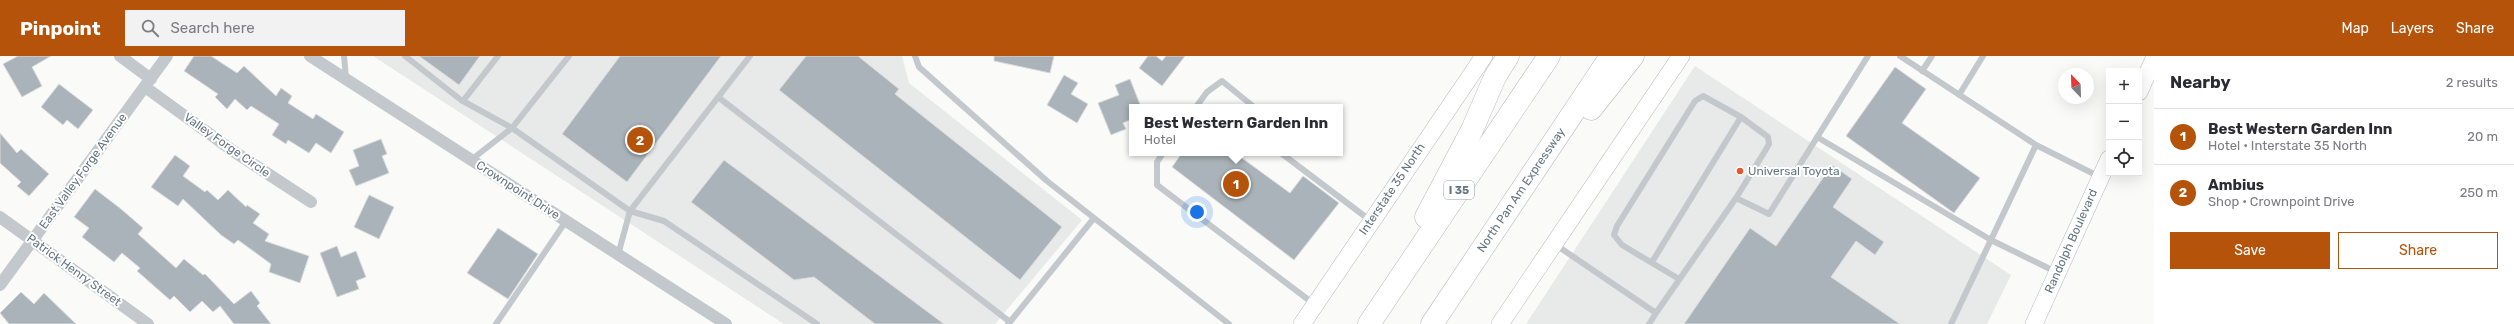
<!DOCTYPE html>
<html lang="en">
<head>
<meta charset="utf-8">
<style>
  body { margin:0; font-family:Rubik,sans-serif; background:#f2f2f3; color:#2b2b33 }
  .controls { position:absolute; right:12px; top:12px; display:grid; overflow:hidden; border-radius:0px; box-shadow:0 4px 16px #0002 }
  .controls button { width:36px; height:36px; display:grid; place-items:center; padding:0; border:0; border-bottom:1px solid #e1e1e2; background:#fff; color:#2b2b33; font:20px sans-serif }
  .compass { position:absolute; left:2058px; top:12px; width:36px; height:36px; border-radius:50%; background:#fff; box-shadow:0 4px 16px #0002; rotate:337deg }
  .you { position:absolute; left:1197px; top:156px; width:14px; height:14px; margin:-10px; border:3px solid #fff; border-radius:50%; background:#1a73e8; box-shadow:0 0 0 6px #1a73e833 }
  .badge { display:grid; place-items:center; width:26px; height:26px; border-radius:50%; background:#b45309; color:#fff; font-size:13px; font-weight:700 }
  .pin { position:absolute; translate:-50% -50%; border:2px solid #fff; box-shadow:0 1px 4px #0006 }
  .popup { position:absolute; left:1129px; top:48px; width:214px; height:52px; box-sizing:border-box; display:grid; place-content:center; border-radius:0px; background:#fff; filter:drop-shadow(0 1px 3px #0005); font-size:13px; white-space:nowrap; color:#7c7c81 }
  .popup b { font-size:15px; color:#2b2b33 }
  .popup::after { content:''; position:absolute; left:50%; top:100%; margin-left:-8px; border:8px solid transparent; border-top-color:#fff }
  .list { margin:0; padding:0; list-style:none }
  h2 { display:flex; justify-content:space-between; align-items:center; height:52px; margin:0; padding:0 16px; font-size:17px }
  h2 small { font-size:13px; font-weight:400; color:#7c7c81 }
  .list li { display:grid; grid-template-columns:26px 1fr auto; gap:12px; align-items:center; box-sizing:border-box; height:56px; padding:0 16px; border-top:1px solid #e1e1e2 }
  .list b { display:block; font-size:15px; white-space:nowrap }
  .list p { margin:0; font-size:13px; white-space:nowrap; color:#7c7c81 }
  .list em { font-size:13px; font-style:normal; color:#7c7c81 }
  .actions { display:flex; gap:8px; padding:12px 16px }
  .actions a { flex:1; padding:9px 0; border:1px solid #b45309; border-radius:0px; text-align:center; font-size:14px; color:#b45309 }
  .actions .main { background:#b45309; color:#fff }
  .icon { flex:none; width:22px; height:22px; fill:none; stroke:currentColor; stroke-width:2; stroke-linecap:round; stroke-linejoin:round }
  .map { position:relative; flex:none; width:2154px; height:268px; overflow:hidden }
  header { display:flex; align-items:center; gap:24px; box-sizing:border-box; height:56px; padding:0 20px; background:#b45309; color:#fff }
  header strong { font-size:19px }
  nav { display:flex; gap:22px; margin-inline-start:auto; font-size:14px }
  .search { width:280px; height:36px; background:#f2f2f3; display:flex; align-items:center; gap:10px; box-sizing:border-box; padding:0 14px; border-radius:0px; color:#7c7c81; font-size:15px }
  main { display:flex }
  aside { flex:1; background:#fff }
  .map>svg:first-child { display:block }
  .built { fill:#e8e9e9 }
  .building { fill:#aab3b9; stroke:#dcdcda }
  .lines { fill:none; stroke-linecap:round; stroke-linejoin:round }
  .secondary-casing { stroke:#b3babf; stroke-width:18 }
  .highway-casing { stroke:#b4b9bd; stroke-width:23 }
  .lane { stroke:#c3c8cc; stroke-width:6 }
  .street { stroke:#c3c8cc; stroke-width:12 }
  .secondary { stroke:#fff; stroke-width:17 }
  .highway { stroke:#fff; stroke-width:22 }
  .poi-dot { fill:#e4572e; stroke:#fff; stroke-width:1.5 }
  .labels { text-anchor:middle; stroke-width:4; stroke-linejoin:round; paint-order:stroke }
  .shield { fill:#fff; stroke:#939fa8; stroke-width:1 }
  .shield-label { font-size:11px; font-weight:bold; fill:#657683 }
  .street-label { font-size:12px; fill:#657683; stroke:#fff }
  .poi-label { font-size:12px; fill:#657683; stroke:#fff; text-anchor:start }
</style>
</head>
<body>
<header>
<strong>Pinpoint</strong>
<div class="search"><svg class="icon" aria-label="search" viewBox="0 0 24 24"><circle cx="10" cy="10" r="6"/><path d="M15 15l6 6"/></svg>Search here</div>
<nav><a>Map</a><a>Layers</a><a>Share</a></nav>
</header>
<main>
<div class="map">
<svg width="2154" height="268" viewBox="0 0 2154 268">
  <rect width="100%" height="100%" fill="#fafaf8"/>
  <path class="built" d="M373,0h529l7,27 173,137 -87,104h-211z
    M1695,10l316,209 -24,49h-461z"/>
  <path class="building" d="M18,0h33l-19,11 10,19 -20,11 -19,-33z
    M194,0h17l26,17 7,-7 32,30 5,-8 11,8 -4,7 25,16 3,-5 28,18 -13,21 -15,-10 -7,10 -21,-13 -2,4 -14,-9 7,-11 -28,-18 -4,4 -12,-11 -8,10 -12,-12 3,-3 -34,-23z
    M419,0h61l-21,29z
    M620,0h101l-94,126 -65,-48z
    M806,0h52l41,33 -4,5 167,133 -42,53 -241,-190z
    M994,0h60l-4,17 -56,-12z
    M1148,0h8l6,5 4,-5h19l-23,30 -23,-18z
    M1895,11l31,22 -24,34 78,55 -26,35 -108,-77z
    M1064,19l14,8 -7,11 17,10 -11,19 -30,-18z
    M1130,23l11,28h-9v12l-9,4 3,6 -15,6 -13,-32 21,-8 -4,-10z
    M59,28l34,26 -15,19 -11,-9 -4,5 -22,-18z
    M0,77l17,20 4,-4 28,25 -20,22 -12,-10 4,-4 -21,-19z
    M381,83l6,15 -5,2 7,17 -33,13 -7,-16 10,-4 -6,-16z
    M1182,97h53l55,40 13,-17 36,27 -45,57 -122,-93z
    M175,99l15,11 -7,10 22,16 2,-2 11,10 10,-10 18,17 1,-2 13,9 -7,9 16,11 -4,7 44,15 -9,27 -31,-11 2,-8 -33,-24 -4,4 -13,-9 -38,-36 -5,7 -27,-19z
    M724,104l220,164h-69l-61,-47 -20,3 -103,-78z
    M1832,109l20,14 -19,28 51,35 -9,13 -19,-14 -25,36 69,47h-216l66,-96 26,18z
    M95,133l26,20 22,19 -5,6 38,34 8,-9 19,16 2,-1 29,30 17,-13 9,12 -3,3 14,18h-37l-14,-18 -7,6 -11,-11 -12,11 -16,-16 -4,4 -33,-29 3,-3 -18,-15 -8,9 -32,-25 7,-9 -15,-11z
    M369,139l25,12 -15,32 -25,-12z
    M498,172l40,26 -30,45 -41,-26z
    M337,190l4,11 15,-6 10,26 -10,4 3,8 -22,8 -17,-44z
    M21,236l13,12 10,-11 32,31h-67l-9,-11z"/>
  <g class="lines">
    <g class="secondary-casing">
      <path id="secondary" d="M2139,36l15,-33
        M1302,268l182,-268
        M1500,268l181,-268
        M2034,268l75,-165"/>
    </g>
    <g class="highway-casing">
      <path id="highway" d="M1591,53l42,-53
        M1426,161l46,-87 23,-53 13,-21
        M1369,268l180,-268
        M1432,268l179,-268"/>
    </g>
    <path class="lane" d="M344,0l2,22
      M405,0l56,44 51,28 57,-72
      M750,0l-120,155 34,10 153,103
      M915,0l4,11 128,114 182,143
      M1900,0l136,89 64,32
      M1922,15l10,-15
      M1959,39l24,-39
      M718,41l292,225 -2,2
      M463,45l35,-45
      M1196,51l11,-15 15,-11 32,26
      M1817,81l174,103 65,32
      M1163,97l-6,9v23l157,119
      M1281,97l90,68
      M471,104l41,-32 118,83 -12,44
      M1556,189l100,68 -7,11
      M1652,206l89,-145
      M1679,223l-57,-34 -8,-10 3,-9 78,-125 8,-5 38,21 27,20 1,7 -4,7 -29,47
      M1656,257l80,-115 33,16 99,-158
      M1010,266l84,-104
      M496,268l70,-103
      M1951,268l85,-179"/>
    <path class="street" d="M120,0l31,23
      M310,0l416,268
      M145,31l88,64 78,51
      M0,161l148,107
      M0,229l167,-229"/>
    <use href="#secondary" class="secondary"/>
    <use href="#highway" class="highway"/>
  </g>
  <circle class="poi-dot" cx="1740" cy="115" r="4"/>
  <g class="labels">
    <rect class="shield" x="1444" y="125" width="30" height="18" rx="3"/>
    <g class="shield-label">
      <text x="1459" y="138">I 35</text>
    </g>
    <g class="street-label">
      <text transform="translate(227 89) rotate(35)" y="4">Valley Forge Circle</text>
      <text transform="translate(83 115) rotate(-54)" y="4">East Valley Forge Avenue</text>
      <text transform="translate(1392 133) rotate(-56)" y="4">Interstate 35 North</text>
      <text transform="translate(518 134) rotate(33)" y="4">Crownpoint Drive</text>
      <text transform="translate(1521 134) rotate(-56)" y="4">North Pan Am Expressway</text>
      <text transform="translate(2071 185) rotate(-66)" y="4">Randolph Boulevard</text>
      <text transform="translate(74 214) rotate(36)" y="4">Patrick Henry Street</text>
    </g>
    <g class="poi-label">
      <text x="1748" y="119">Universal Toyota</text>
    </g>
  </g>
</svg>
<div class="controls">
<button>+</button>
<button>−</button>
<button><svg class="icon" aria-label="locate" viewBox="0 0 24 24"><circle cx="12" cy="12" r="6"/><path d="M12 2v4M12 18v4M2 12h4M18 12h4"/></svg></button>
</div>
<svg class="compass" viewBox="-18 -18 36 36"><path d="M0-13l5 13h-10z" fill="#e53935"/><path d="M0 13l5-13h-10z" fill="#7c7c81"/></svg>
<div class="you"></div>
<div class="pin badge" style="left:1236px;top:128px">1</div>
<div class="popup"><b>Best Western Garden Inn</b>Hotel</div>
<div class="pin badge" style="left:640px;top:84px">2</div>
</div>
<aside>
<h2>Nearby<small>2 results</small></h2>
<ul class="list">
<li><span class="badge">1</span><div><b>Best Western Garden Inn</b><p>Hotel · Interstate 35 North</p></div><em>20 m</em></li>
<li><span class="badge">2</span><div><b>Ambius</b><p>Shop · Crownpoint Drive</p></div><em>250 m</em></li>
</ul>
<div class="actions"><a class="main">Save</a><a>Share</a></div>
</aside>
</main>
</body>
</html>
